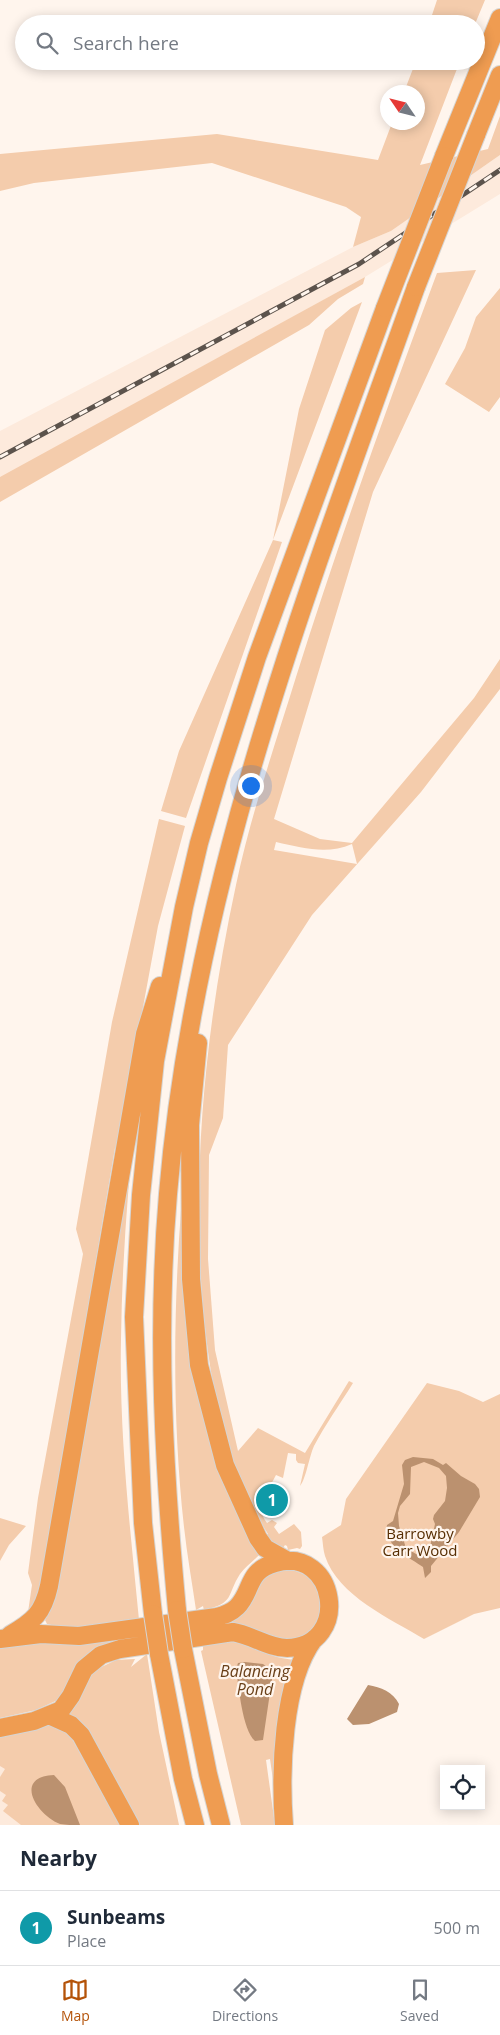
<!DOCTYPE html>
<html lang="en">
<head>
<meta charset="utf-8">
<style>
  body { margin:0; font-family:"Open Sans",sans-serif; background:#f2f2f3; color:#1f2937 }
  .controls { position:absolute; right:15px; bottom:15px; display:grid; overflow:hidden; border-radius:0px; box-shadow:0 2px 12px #0003 }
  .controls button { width:45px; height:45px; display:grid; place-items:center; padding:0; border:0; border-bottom:1px solid #e0e1e3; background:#fff; color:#1f2937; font:25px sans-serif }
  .compass { position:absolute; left:380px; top:85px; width:45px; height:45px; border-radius:50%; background:#fff; box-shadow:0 2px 12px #0003; rotate:305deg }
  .you { position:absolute; left:250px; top:785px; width:18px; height:18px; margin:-12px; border:4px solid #fff; border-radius:50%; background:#1a73e8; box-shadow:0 0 0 8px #1a73e833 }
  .badge { display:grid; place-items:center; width:32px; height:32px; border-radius:50%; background:#b45309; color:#fff; font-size:16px; font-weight:700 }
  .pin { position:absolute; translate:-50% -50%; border:2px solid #fff; box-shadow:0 1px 5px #0006 }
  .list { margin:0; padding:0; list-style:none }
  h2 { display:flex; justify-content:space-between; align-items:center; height:65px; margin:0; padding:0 20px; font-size:21px }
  h2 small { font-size:16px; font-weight:400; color:#747a83 }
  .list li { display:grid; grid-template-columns:32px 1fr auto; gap:15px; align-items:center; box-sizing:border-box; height:75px; padding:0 20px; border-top:1px solid #e0e1e3 }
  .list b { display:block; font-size:19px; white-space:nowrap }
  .list p { margin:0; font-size:16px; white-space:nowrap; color:#747a83 }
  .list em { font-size:16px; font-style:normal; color:#747a83 }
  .icon { flex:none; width:28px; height:28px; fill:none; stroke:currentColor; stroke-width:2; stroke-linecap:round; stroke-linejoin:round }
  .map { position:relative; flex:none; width:500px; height:1825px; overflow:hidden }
  .search { position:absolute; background:#fff; box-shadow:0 2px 12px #0003; left:15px; right:15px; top:15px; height:55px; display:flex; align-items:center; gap:12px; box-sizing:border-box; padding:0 18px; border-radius:28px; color:#747a83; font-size:19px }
  .sheet { height:140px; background:#fff }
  nav { display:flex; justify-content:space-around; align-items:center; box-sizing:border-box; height:70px; border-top:1px solid #e0e1e3; background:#fff; font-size:14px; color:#747a83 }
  nav a { display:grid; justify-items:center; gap:2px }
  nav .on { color:#b45309 }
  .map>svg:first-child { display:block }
  .built { fill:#fdeadc }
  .green { fill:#f4ccac; fill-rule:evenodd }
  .water { fill:#bb916f; fill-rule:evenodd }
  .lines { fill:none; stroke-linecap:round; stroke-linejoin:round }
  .highway-casing { stroke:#d6d5d3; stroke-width:20 }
  .highway { stroke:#ef9c51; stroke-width:18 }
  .rail-casing { stroke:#5c534c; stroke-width:5 }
  .rail { stroke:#fff5ed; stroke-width:3; stroke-dasharray:9; stroke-linecap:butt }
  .highway-bridge-casing { stroke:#d6d5d3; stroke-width:20; stroke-linecap:butt }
  .highway-bridge { stroke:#ef9c51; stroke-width:18 }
  .labels { text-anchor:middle; stroke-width:4.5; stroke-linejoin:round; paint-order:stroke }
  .park-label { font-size:15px; fill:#572e03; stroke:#fff5ed }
  .water-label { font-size:16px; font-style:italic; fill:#6a4019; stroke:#fff5ed }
</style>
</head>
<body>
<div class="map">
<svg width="500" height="1825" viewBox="0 0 500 1825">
  <rect width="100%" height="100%" fill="#fff5ed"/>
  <path class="built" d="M500,155v39l-135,83 -365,201v-47l353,-184 38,-16z
    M0,1745l28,80h-28z"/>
  <path class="green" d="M437,0h48l-10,24h-46z
    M416,61h44l-40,104 68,-16 12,-33v39l-109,76 -38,16 8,-30 -15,-10 -134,-44 -178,20 -34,8v-37l217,-20 161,26 14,-37 26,-1v-30h-14z
    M476,270l-103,222 -99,327 46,20 32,4 122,-145 26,-39v30l-79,103 -109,123 -84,130 -5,73 -14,37 -1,104 7,91 23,101 20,-23 47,25 44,-72 4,2c-13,21 -28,42 -39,63 -5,11 -8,33 -14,40l5,-22 -7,-1 -2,-3v-6l-8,-1 -5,25 -7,-3c-8,16 -22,33 -9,48l5,-3 5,3 -3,4 5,7 15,-10 7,8 1,14 -2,3 -3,-1 -9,2 -1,-4 -2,-1 -2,3 -18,-11 3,-3c-45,-69 -59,-156 -66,-238 -10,-137 5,-277 34,-411 15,-71 39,-140 60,-208 43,-136 91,-270 141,-404zM276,842c27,6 51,13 76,2l5,20 -83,-14z
    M365,277l-2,7 -25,15 -29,26 -309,177v-25z
    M500,288v109l-11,15 -44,-28 20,-36 11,-31z
    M362,302l-89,238 9,2 -96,276 -25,-7 18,-60 94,-211 26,-131 26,-79 26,-22z
    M159,819l26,7 -27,100 -41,222h-2l-76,449 -11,15 4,-27 -4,-12 10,-75 45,-244 -7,-25 36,-207z
    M136,1108c-8,77 -14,154 -15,231 -2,94 9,188 18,281l-70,9 -22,-5 -2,-4 7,-14z
    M187,1142l-1,70 37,269 27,57 12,14c-7,8 -16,14 -22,22 -14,22 -5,29 -36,36l-1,-4 -7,4c-4,-28 -9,-55 -12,-83 -14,-127 -10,-257 3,-385z
    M427,1383l32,8 24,11 17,-8v214l-26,6 -50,25c-33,-20 -86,-43 -99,-83 -2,-6 -2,-13 -3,-19l19,-12 5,-26z
    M0,1518l26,8 -17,19 -9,16z
    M288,1568l23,9 12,21 -5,25 -8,9 -11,6 -13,2 -29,-8 -173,28 -10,10 -12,28 -26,12 -36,8v-69l27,-7 196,-22 41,-44z
    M222,1641c22,0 30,8 49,14 8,3 16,4 24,5l-21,127 -4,-28 -4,1 9,65h-34l-40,-174 2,-1v-5z
    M147,1654l12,78 20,93h-41l-73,-110 24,-42 27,-13 19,-1 -4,8z
    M41,1724l13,1 13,5 54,95h-100l-18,-14 5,-6 -6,-4 4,-6 -6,-4v-14l5,-8 -5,-3v-32z"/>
  <path class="water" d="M413,1457l20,2 10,6 3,-2 15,13 14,8 4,5 1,8 -21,35 -28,34v6l-6,6 -2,-11c-14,-10 -39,-21 -36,-42l6,-4 11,-37 -2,-19 3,-5zM424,1462l15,6 7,8 1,12 -2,13 -11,14 -1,4 2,5 -6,27 -13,3 -10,-6 -7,-22 -1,-13 2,-7 10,-12 1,-27z
    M245,1662l18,2 8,6 1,9 -9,61 -8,1c-13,-12 -16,-54 -19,-72l2,-6z
    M368,1685c13,2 25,7 31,19l-2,8 -28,12 -16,1 -6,-6z
    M54,1775l11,12 15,38c-6,0 -15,0 -20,-1 -24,-10 -47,-47 -6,-49z"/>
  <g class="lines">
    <g class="highway-casing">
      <path id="highway" d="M476,135l24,-60
        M444,156l56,-138
        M198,1043l-8,82 1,154 8,86 26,100 33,73 7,10 23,13
        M177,1610c-13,-138 -21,-277 -9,-416 26,-315 143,-612 248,-907
        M153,1614l-10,-91 -9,-206 7,-122 14,-134 29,-154 15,-64 19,-65 39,-121 128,-349
        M10,1635c24,-14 33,-22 39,-49l96,-552 15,-48
        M0,1639l41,-5 38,2 138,-19c7,-2 14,-4 20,-10 16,-16 9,-36 38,-44 62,-18 77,84 12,85 -19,0 -35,-13 -54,-16l-113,17 -19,6 -17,14 -13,27 -10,14 -27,11 -34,7
        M183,1649l25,125 13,51
        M159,1654l24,125 12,46
        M51,1716l20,9 10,10 49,90
        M284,1825c-4,-52 -2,-143 30,-186"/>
    </g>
    <use href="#highway" class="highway"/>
    <g class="rail-casing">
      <path id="rail" d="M0,457l359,-193 141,-94"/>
    </g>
    <use href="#rail" class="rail"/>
    <g class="highway-bridge-casing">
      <path id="highway-bridge" d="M416,287l60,-152
        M385,308l59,-152
        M177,1610l6,39
        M153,1614l6,40"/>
    </g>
    <use href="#highway-bridge" class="highway-bridge"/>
  </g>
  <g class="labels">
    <g class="park-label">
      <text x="420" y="1539">Barrowby<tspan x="420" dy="17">Carr Wood</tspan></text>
    </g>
    <g class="water-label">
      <text x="255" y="1677">Balancing<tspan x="255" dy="18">Pond</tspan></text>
    </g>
  </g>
</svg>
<div class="controls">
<button><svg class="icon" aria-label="locate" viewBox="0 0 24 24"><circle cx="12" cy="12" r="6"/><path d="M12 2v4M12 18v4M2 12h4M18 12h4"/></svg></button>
</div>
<svg class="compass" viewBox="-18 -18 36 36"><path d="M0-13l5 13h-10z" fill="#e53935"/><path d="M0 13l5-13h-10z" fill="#747a83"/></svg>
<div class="you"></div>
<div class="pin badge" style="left:272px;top:1500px;background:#0f9aa8">1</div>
<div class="search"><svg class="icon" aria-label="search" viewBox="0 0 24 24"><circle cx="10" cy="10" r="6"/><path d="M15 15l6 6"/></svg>Search here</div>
</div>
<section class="sheet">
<h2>Nearby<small></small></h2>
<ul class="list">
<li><span class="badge" style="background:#0f9aa8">1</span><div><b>Sunbeams</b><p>Place</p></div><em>500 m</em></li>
</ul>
</section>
<nav>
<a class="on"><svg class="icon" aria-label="map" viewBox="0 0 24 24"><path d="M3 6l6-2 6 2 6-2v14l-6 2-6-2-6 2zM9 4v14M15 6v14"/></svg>Map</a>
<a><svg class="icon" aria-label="directions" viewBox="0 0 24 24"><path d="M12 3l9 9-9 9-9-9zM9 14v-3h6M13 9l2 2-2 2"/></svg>Directions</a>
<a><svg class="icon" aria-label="saved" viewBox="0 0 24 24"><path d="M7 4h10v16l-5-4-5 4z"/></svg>Saved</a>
</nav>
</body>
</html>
